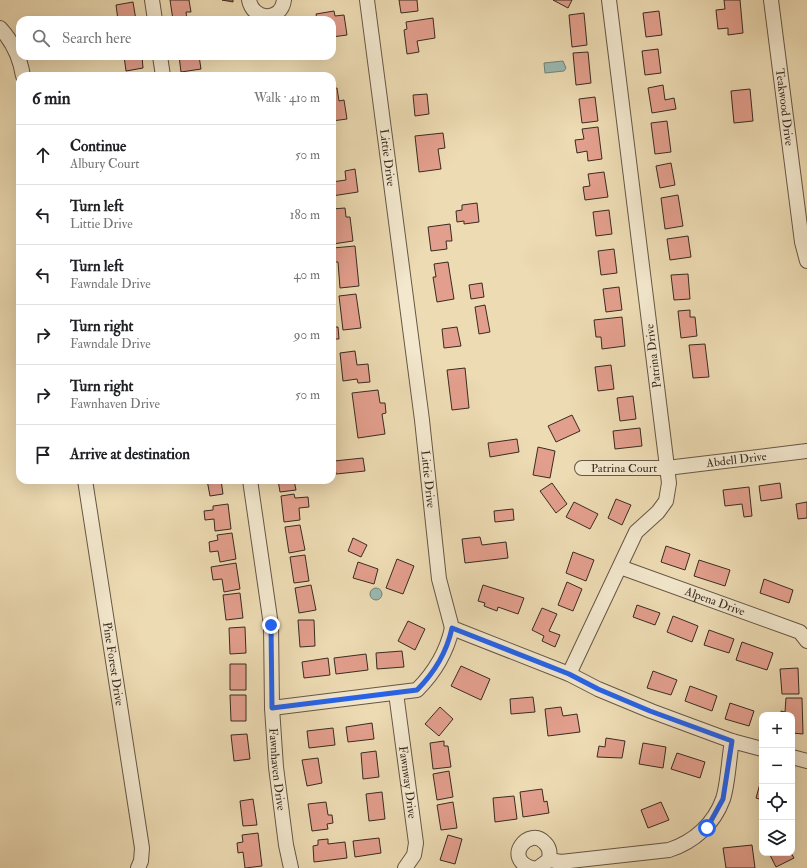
<!DOCTYPE html>
<html lang="en">
<head>
<meta charset="utf-8">
<style>
  body { margin:0; font-family:"IM FELL Double Pica",serif; background:#f2f2f2; color:#202124 }
  .controls { position:absolute; right:12px; bottom:12px; display:grid; overflow:hidden; border-radius:8px; box-shadow:0 4px 16px #0002 }
  .controls button { width:36px; height:36px; display:grid; place-items:center; padding:0; border:0; border-bottom:1px solid #e0e0e0; background:#fff; color:#202124; font:20px sans-serif }
  .stop { position:absolute; width:12px; height:12px; margin:-9px; border:3px solid #2563eb; border-radius:50%; background:#fff }
  .stop.end { background:#2563eb; border-color:#fff; box-shadow:0 1px 4px #0008 }
  .list { margin:0; padding:0; list-style:none }
  h2 { display:flex; justify-content:space-between; align-items:center; height:52px; margin:0; padding:0 16px; font-size:17px }
  h2 small { font-size:13px; font-weight:400; color:#757577 }
  .list li { display:grid; grid-template-columns:26px 1fr auto; gap:12px; align-items:center; box-sizing:border-box; height:60px; padding:0 16px; border-top:1px solid #e0e0e0 }
  .list b { display:block; font-size:15px; white-space:nowrap }
  .list p { margin:0; font-size:13px; white-space:nowrap; color:#757577 }
  .list em { font-size:13px; font-style:normal; color:#757577 }
  .icon { flex:none; width:22px; height:22px; fill:none; stroke:currentColor; stroke-width:2; stroke-linecap:round; stroke-linejoin:round }
  .map { position:relative; flex:none; width:807px; height:868px; overflow:hidden }
  .search { position:absolute; background:#fff; box-shadow:0 4px 16px #0002; left:16px; top:16px; width:320px; height:44px; display:flex; align-items:center; gap:10px; box-sizing:border-box; padding:0 14px; border-radius:12px; color:#757577; font-size:15px }
  .panel { position:absolute; background:#fff; box-shadow:0 4px 16px #0002; left:16px; top:72px; width:320px; height:412px; border-radius:12px }
  .map>svg:first-child { display:block }
  .water { fill:#9abab3; stroke:#738178 }
  .building { fill:#e39f8d; stroke:#392b20 }
  .lines { fill:none; stroke-linecap:round; stroke-linejoin:round }
  .minor-casing { stroke:#665745; stroke-width:16 }
  .minor { stroke:#f3e8ce; stroke-width:14 }
  .route { stroke:#2563eb; stroke-width:5 }
  .labels { text-anchor:middle; stroke-width:3; stroke-linejoin:round; paint-order:stroke }
  .street-label { font-size:12px; fill:#392b20; stroke:#f3e8ce }
</style>
</head>
<body>
<div class="map">
<svg width="807" height="868" viewBox="0 0 807 868">
  <rect width="100%" height="100%" fill="#eddbb3"/>
  <filter id="stains"><feTurbulence type="fractalNoise" baseFrequency=".005" numOctaves="4"/><feColorMatrix values="0 0 0 0 .2 0 0 0 0 .09 0 0 0 0 .02 0 0 0 .5 -.17"/></filter>
  <radialGradient id="worn" r=".72"><stop offset=".6" stop-color="#630" stop-opacity="0"/><stop offset="1" stop-color="#630" stop-opacity=".3"/></radialGradient>
  <path class="water" d="M563,61l3,7 -2,3 -19,2 -1,-10z
    M370 594a6 6 0 1 1 12 0a6 6 0 1 1-12 0Z"/>
  <path class="building" d="M170,0h19l2,12h-5l1,8h-14z
    M222,0h11v2z
    M399,0h18l1,11 -17,2z
    M553,0h19l-4,8z
    M724,0h16l3,33 -15,2v-7l-10,1 -2,-19 9,-1z
    M133,2l3,18h-18l-2,-15z
    M334,11l1,5 9,-1 3,20 -15,2v-17h-15l-1,-6z
    M659,11l3,24 -16,2 -3,-24z
    M584,13l3,32 -15,2 -3,-32z
    M433,18l2,20 -18,3 2,11 -12,2 -3,-24 3,-1 -1,-7z
    M658,49l3,24 -16,2 -3,-24z
    M588,52l3,31 -15,2 -3,-32z
    M124,56h18l1,12 -17,3z
    M179,56h20l2,13 -20,3z
    M663,85l2,15 9,-2 2,11 -24,4 -4,-25z
    M337,88l2,13 5,-1 3,19 -15,2v-32z
    M750,89l3,32 -19,2 -3,-32z
    M427,94l2,20 -14,2 -2,-21z
    M595,97l3,24 -16,2 -3,-24z
    M667,121l4,31 -16,2 -4,-31z
    M598,127l4,32 -14,2 -1,-10 -10,2 -2,-13 9,-1 -2,-10z
    M443,133l2,15 -7,1 3,20 -22,3 -4,-36z
    M671,163l4,22 -15,3 -4,-22z
    M355,169l3,23 -26,4v-14l14,-2 -1,-9z
    M604,172l4,25 -23,3 -2,-13 7,-1 -2,-12z
    M678,195l5,31 -18,3 -4,-31z
    M477,203l2,19 -15,2v-3l-7,1 -1,-11 6,-1v-5z
    M345,208l1,9h4l3,24 -20,3 -1,-35z
    M609,210l3,24 -16,2 -3,-24z
    M450,224l2,17h-6l1,8 -16,2 -3,-24z
    M688,236l3,21 -21,3 -3,-21z
    M355,246l4,40 -19,2 -2,-26h-4l-1,-14z
    M614,249l3,24 -16,2 -3,-24z
    M448,262l6,37 -17,3 -4,-25h3l-2,-13z
    M688,274l2,25 -16,1 -3,-25z
    M482,283l2,14 -13,2 -2,-14z
    M619,287l3,23 -16,2 -3,-23z
    M356,294l5,34 -18,2 -4,-34z
    M485,305l5,27 -11,2 -4,-27z
    M690,310v7h5l2,19 -16,2 -3,-27z
    M622,317l3,29 -23,3 -1,-12h-5l-2,-17z
    M332,327h6l1,12h-7z
    M457,327l4,19 -17,2 -2,-19z
    M705,344l4,33 -16,1 -4,-33z
    M355,351l2,14 11,-1 2,18 -12,1 -1,-4 -14,2 -3,-28z
    M611,365l3,24 -16,2 -3,-24z
    M465,368l4,40 -17,2 -5,-40z
    M378,390l2,13h5l1,10 -4,1 3,20 -27,4 -6,-45z
    M633,396l3,23 -16,2 -3,-23z
    M572,415l8,16 -24,11 -8,-16z
    M640,428l2,18 -27,3 -2,-18z
    M517,439l2,13 -29,5 -2,-14z
    M538,447l17,4 -5,27 -17,-3z
    M363,458l2,13 -29,3 -2,-13z
    M207,480h14l2,14 -13,2z
    M278,480h16l2,10 -16,2z
    M552,483l15,21 -11,9 -16,-22z
    M780,483l2,15 -21,3 -2,-15z
    M749,487l3,29 -8,1 -2,-13 -17,2 -2,-16z
    M294,494l1,4 13,-1 1,10 -10,1 1,12 -16,2 -3,-26z
    M616,499l15,6 -9,20 -14,-7z
    M574,502l24,12 -8,15 -24,-12z
    M807,502v16l-9,1 -2,-15z
    M228,504l3,25 -16,2 -1,-12 -9,1 -1,-9 9,-1v-4z
    M513,509l1,11 -19,2 -1,-11z
    M300,525l5,25 -16,3 -4,-26z
    M232,533l4,26 -16,3 -2,-11 -8,1 -1,-10 9,-2 -1,-5z
    M480,537l2,8 24,-3 2,16 -43,5 -3,-24z
    M353,538l14,7 -6,12 -13,-6z
    M666,546l24,8 -5,16 -24,-8z
    M573,552l21,8 -8,21 -20,-8z
    M305,555l4,26 -15,2 -4,-26z
    M397,559l17,7 -11,28 -17,-6z
    M699,560l31,10 -5,16 -31,-10z
    M358,562l20,7 -4,15 -21,-6z
    M236,563l4,26 -16,3 -2,-13 -9,1 -2,-13z
    M764,579l29,11 -4,13 -29,-10z
    M567,582l15,7 -9,22 -15,-6z
    M311,585l5,25 -17,3 -4,-25z
    M483,585l41,13 -6,16 -20,-7 -1,4 -13,-5 1,-3 -7,-2z
    M240,593l3,25 -17,2 -3,-25z
    M637,605l23,8 -5,12 -22,-8z
    M542,608l15,6 -8,17 11,4 -5,12 -13,-6 2,-5 -12,-6z
    M673,616l25,10 -6,16 -25,-10z
    M298,620h16l1,26 -15,1z
    M408,621l17,8 -10,21 -17,-9z
    M245,627l1,26 -16,1 -1,-26z
    M709,630l25,9 -5,14 -25,-8z
    M742,642l31,11 -6,17 -31,-10z
    M402,651l2,16 -27,2 -1,-16z
    M366,654l2,16 -32,4 -2,-16z
    M328,658l2,17 -26,3 -2,-16z
    M230,664h16v26h-16z
    M461,666l29,13 -9,21 -30,-14z
    M798,668l1,26h-17l-2,-25z
    M653,671l24,9 -6,15 -24,-7z
    M690,686l27,10 -5,15 -27,-10z
    M230,695h16v26h-15z
    M533,697l2,15 -24,2 -1,-15z
    M786,698h16l1,36 -11,-1v-18h-11v-4l4,1z
    M730,703l24,8 -5,15 -24,-7z
    M440,707l13,12 -14,17 -14,-12z
    M561,707l2,9 14,-2 3,18 -32,4 -3,-27z
    M372,723l2,16 -26,3 -2,-15z
    M333,728l2,17 -26,3 -2,-17z
    M247,734l3,25 -16,2 -3,-26z
    M606,738l19,3 -3,17 -25,-1 2,-11 6,1z
    M444,741v5h4l3,21 -18,2 -3,-26z
    M643,743l23,4 -3,21 -24,-4z
    M376,751l3,26 -16,2 -2,-26z
    M677,753l28,9 -5,16 -29,-9z
    M318,758l4,25 -15,3 -5,-26z
    M449,771l4,26 -16,3 -4,-26z
    M761,780h1v20l-6,-2z
    M542,789l2,13 3,-1 2,12 -26,4 -3,-25z
    M382,792l3,27 -16,2 -3,-27z
    M514,796l3,23 -22,3 -2,-24z
    M253,799l4,26 -14,1 -3,-25z
    M326,802l2,13h4l1,8 -6,1 1,5 -16,2 -4,-27z
    M453,802l4,26 -16,2 -4,-25z
    M661,802l8,18 -21,8 -7,-18z
    M258,833l4,33 -17,2 -2,-16 -5,1 -1,-10 6,-1 -1,-7z
    M448,835l14,4 -7,25 -15,-4z
    M379,838l2,15 -26,4 -2,-16z
    M328,839v5l17,-2 2,16 -33,4 -1,-16 5,-1v-5z
    M752,845l3,23h-29l-3,-20z
    M769,853h22l3,5 -18,9z"/>
  <g class="lines">
    <g class="minor-casing">
      <g id="minor">
        <path d="M152,0l3,20"/>
        <path d="M249,0c4,21 32,22 35,0"/>
        <path id="s1" d="M367,0l55,420 17,159 13,49 117,46 29,15 53,22 81,30 30,8"/>
        <path id="s2" d="M771,0l31,242 5,19"/>
        <path d="M0,28c13,14 20,29 23,48"/>
        <path d="M160,56l3,20"/>
        <path id="s3" d="M582,468h85l140,-17"/>
        <path id="s4" d="M85,480l57,368 -1,13 -3,7"/>
        <path id="s5" d="M250,480l21,145 1,83 4,59 10,78 5,23"/>
        <path id="s6" d="M620,567l180,65 7,9"/>
        <path d="M569,674l67,-142 22,-20 8,-11 3,-18 -60,-483"/>
        <path id="s7" d="M396,693l20,150 -2,12 -9,13"/>
        <path d="M272,708l145,-18c17,-17 30,-39 35,-62"/>
        <path d="M792,757l15,4"/>
        <path d="M549,860l12,2 108,-12c25,-8 45,-26 54,-51 5,-15 6,-42 9,-58"/>
        <path d="M532,868c-30,-9 -3,-43 13,-25 5,5 5,10 4,17l-11,8"/>
      </g>
    </g>
    <use href="#minor" class="minor"/>
  </g>
  <g class="lines">
    <path class="route" d="M271,625l1,83 145,-18c17,-17 30,-39 35,-62l117,46 29,15 52,22 82,30 -9,58 -16,29"/>
  </g>
  <g class="labels">
    <g class="street-label">
      <text dy="4" stroke="none"><textPath href="#s2" startOffset="108">Teakwood Drive</textPath></text>
      <text dy="4" stroke="none"><textPath href="#s1" startOffset="159">Littie Drive</textPath></text>
      <text transform="translate(653 356) rotate(-97)" y="4">Patrina Drive</text>
      <text dy="4" stroke="none"><textPath href="#s3" startOffset="155">Abdell Drive</textPath></text>
      <text dy="4" stroke="none"><textPath href="#s3" startOffset="42">Patrina Court</textPath></text>
      <text dy="4" stroke="none"><textPath href="#s1" startOffset="483">Littie Drive</textPath></text>
      <text dy="4" stroke="none"><textPath href="#s6" startOffset="101">Alpena Drive</textPath></text>
      <text dy="4" stroke="none"><textPath href="#s4" startOffset="186">Pine Forest Drive</textPath></text>
      <text dy="4" stroke="none"><textPath href="#s5" startOffset="291">Fawnhaven Drive</textPath></text>
      <text dy="4" stroke="none"><textPath href="#s7" startOffset="90">Fawnway Drive</textPath></text>
    </g>
  </g>
  <rect width="100%" height="100%" filter="url(#stains)"/>
  <rect width="100%" height="100%" fill="url(#worn)"/>
</svg>
<div class="controls">
<button>+</button>
<button>−</button>
<button><svg class="icon" aria-label="locate" viewBox="0 0 24 24"><circle cx="12" cy="12" r="6"/><path d="M12 2v4M12 18v4M2 12h4M18 12h4"/></svg></button>
<button><svg class="icon" aria-label="layers" viewBox="0 0 24 24"><path d="M12 4l9 5-9 5-9-5zM3 14l9 5 9-5"/></svg></button>
</div>
<div class="stop" style="left:707px;top:828px"></div>
<div class="stop end" style="left:271px;top:625px"></div>
<div class="search"><svg class="icon" aria-label="search" viewBox="0 0 24 24"><circle cx="10" cy="10" r="6"/><path d="M15 15l6 6"/></svg>Search here</div>
<section class="panel">
<h2>6 min<small>Walk · 410 m</small></h2>
<ul class="list">
<li><svg class="icon" aria-label="ahead" viewBox="0 0 24 24"><path d="M12 20V5M6 11l6-6 6 6"/></svg><div><b>Continue</b><p>Albury Court</p></div><em>50 m</em></li>
<li><svg class="icon" aria-label="left" viewBox="0 0 24 24"><path d="M17 20v-9H6M10 6l-5 5 5 5"/></svg><div><b>Turn left</b><p>Littie Drive</p></div><em>180 m</em></li>
<li><svg class="icon" aria-label="left" viewBox="0 0 24 24"><path d="M17 20v-9H6M10 6l-5 5 5 5"/></svg><div><b>Turn left</b><p>Fawndale Drive</p></div><em>40 m</em></li>
<li><svg class="icon" aria-label="right" viewBox="0 0 24 24"><path d="M7 20v-9h11M14 6l5 5-5 5"/></svg><div><b>Turn right</b><p>Fawndale Drive</p></div><em>90 m</em></li>
<li><svg class="icon" aria-label="right" viewBox="0 0 24 24"><path d="M7 20v-9h11M14 6l5 5-5 5"/></svg><div><b>Turn right</b><p>Fawnhaven Drive</p></div><em>50 m</em></li>
<li><svg class="icon" aria-label="arrive" viewBox="0 0 24 24"><path d="M6 21V4h12l-3 4 3 4H6"/></svg><div><b>Arrive at destination</b></div></li>
</ul>
</section>
</div>
</body>
</html>
